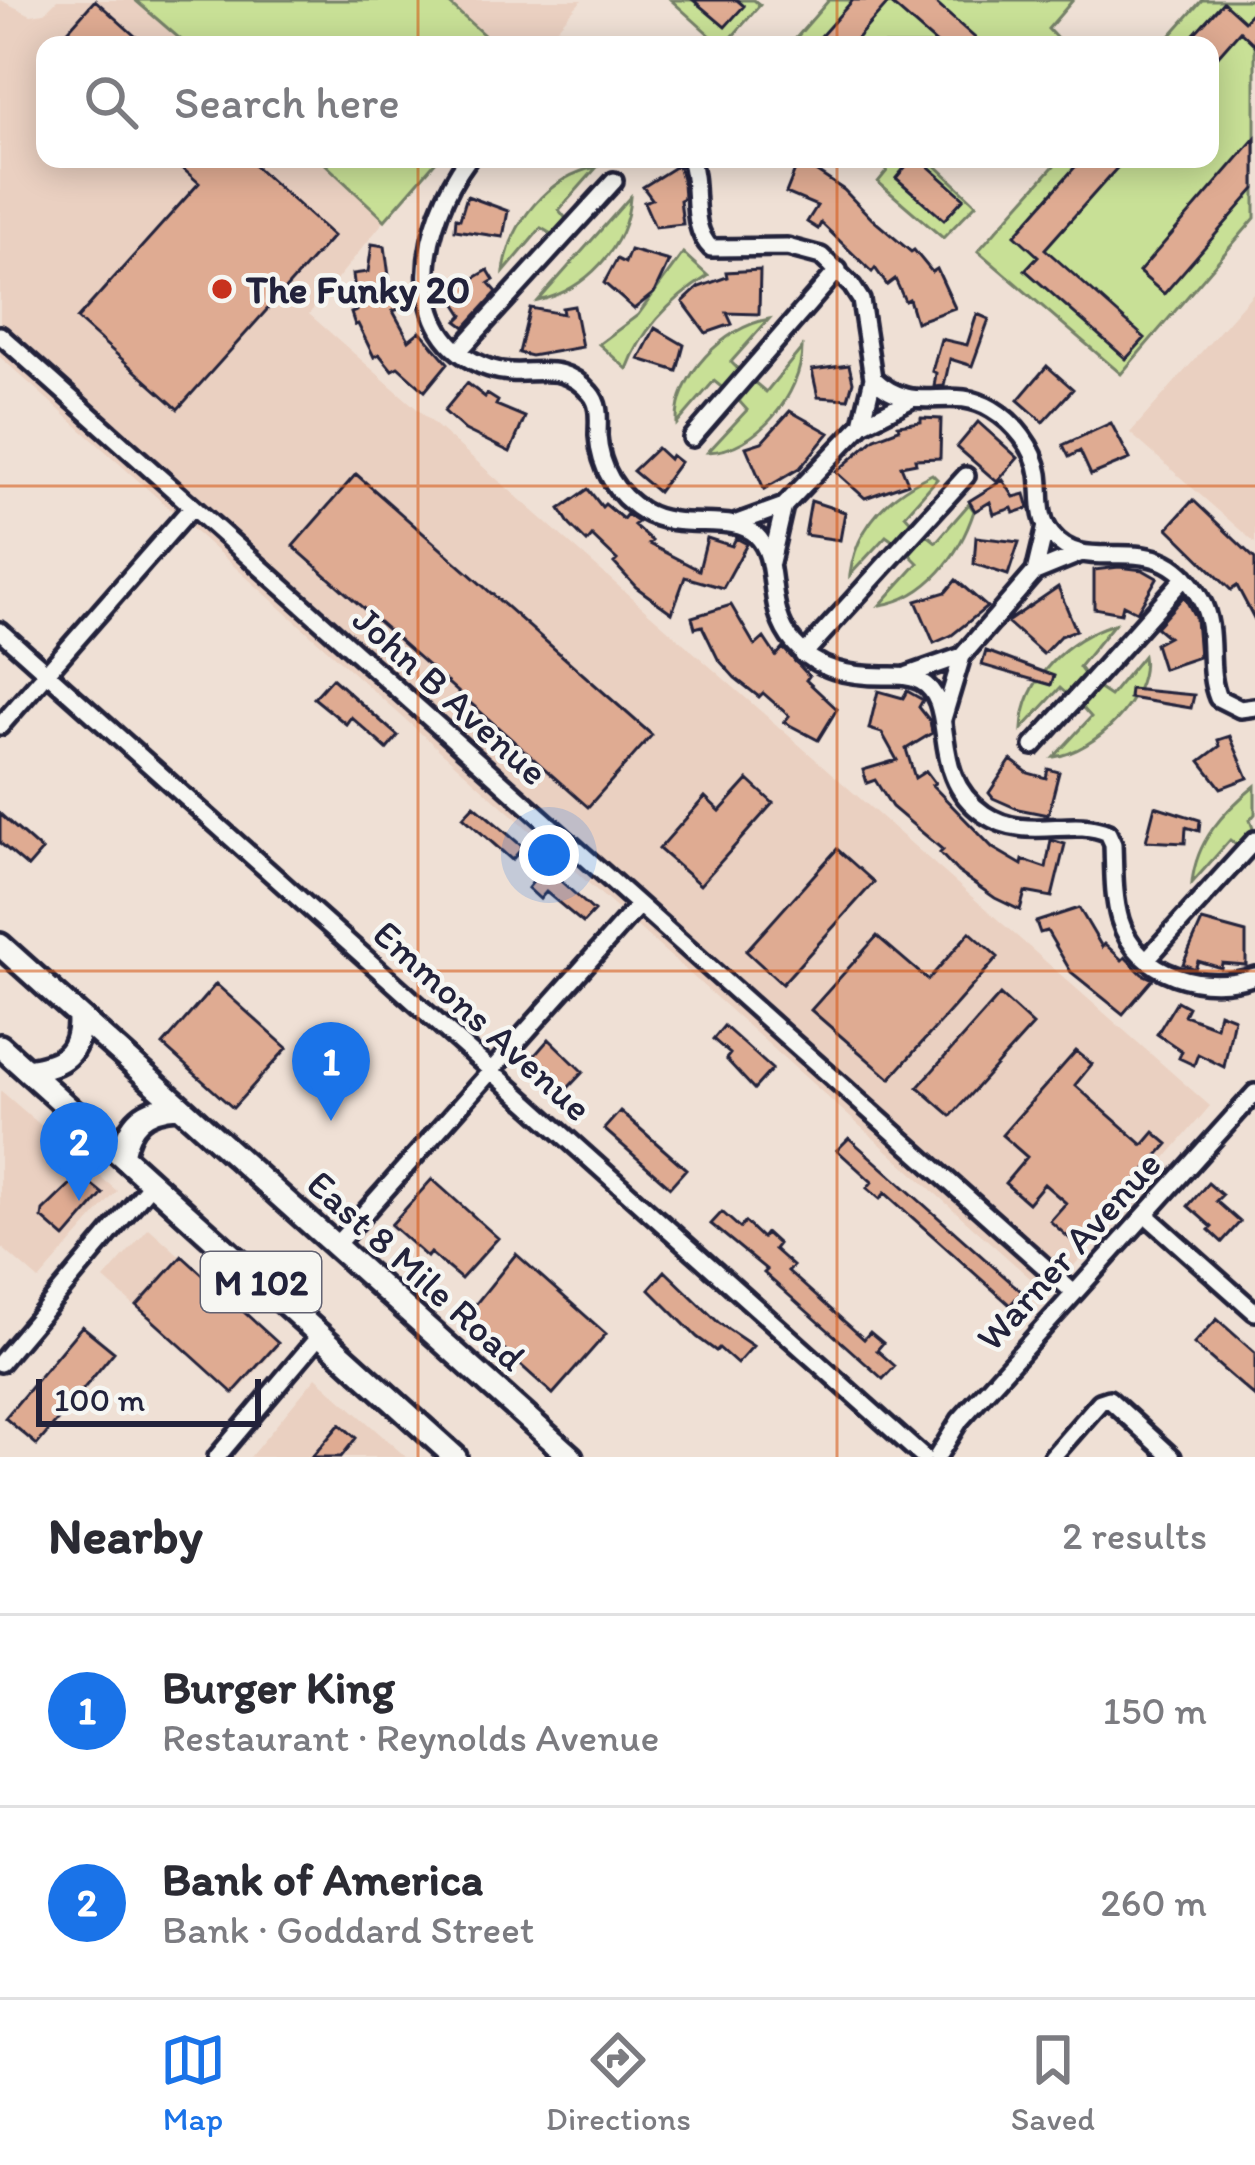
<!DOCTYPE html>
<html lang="en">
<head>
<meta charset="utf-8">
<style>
  body { margin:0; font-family:Itim,sans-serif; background:#f7f7f7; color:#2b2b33 }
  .scale { position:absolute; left:36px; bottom:30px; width:225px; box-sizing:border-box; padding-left:12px; border:6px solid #22223b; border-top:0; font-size:33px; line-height:42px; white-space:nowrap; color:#22223b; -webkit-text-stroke:9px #f6f6f2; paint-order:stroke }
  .you { position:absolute; left:549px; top:855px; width:42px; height:42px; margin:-30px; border:9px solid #fff; border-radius:50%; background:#1a73e8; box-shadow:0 0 0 18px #1a73e833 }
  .badge { display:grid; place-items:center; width:78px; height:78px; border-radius:50%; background:#1a73e8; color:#fff; font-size:39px; font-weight:700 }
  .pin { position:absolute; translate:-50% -99px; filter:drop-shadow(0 3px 6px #0008) }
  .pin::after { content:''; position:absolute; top:63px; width:42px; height:36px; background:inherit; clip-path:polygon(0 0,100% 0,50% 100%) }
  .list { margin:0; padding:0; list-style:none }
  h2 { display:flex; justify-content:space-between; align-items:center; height:156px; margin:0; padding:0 48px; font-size:51px }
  h2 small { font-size:39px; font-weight:400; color:#7c7c81 }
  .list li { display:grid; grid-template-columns:78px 1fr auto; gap:36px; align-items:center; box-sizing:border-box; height:192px; padding:0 48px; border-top:3px solid #e1e1e2 }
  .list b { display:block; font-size:45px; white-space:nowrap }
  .list p { margin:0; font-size:39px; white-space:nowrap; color:#7c7c81 }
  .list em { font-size:39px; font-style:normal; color:#7c7c81 }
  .icon { flex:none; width:66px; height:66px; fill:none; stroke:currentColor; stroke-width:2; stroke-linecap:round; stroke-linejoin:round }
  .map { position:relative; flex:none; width:1255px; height:1457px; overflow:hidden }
  .search { position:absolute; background:#fff; box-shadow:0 6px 30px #0003; left:36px; right:36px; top:36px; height:132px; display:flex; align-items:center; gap:30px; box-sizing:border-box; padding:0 42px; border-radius:24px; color:#7c7c81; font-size:45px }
  .sheet { height:540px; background:#fff }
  nav { display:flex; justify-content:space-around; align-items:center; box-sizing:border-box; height:168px; border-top:3px solid #e1e1e2; background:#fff; font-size:33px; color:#7c7c81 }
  nav a { display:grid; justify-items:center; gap:6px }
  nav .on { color:#1a73e8 }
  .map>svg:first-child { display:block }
  .built { fill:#ead0c1 }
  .green { fill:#c8e096; stroke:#758168; stroke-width:3 }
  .building { fill:#dfab92; stroke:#22223b; stroke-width:3 }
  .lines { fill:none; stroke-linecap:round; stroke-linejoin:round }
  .minor-casing { stroke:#22223b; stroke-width:24 }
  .highway-casing { stroke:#22223b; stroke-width:30 }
  .minor { stroke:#f6f6f2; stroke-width:15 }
  .highway { stroke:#f6f6f2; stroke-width:21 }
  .grid { fill:none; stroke:#d45411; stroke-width:3; stroke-opacity:0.55 }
  .poi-dot { fill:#c8321e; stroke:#f6f6f2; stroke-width:4.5 }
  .labels { text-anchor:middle; stroke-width:9; stroke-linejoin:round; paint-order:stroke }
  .shield { fill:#f6f6f2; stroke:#626272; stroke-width:3 }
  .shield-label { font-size:36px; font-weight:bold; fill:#22223b }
  .poi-label { font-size:39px; font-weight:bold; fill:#22223b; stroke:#f6f6f2; text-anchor:start }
  .street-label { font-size:39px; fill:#22223b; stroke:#f6f6f2 }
</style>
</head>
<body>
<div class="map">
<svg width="1255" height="1457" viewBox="0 0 1255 1457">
  <rect width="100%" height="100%" fill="#efe0d5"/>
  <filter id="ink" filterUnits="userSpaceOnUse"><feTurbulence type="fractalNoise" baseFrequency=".00833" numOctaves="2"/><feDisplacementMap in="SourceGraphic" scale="24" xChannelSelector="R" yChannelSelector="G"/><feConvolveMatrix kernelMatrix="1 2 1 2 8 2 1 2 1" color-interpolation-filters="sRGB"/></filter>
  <g filter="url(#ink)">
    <path class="built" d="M0,0l31,15 13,-2 13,-13h78l52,45h-142v114h275l65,61 -76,94 901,792 -161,189 -1049,-938z
      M437,0h145l-40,45h-55z
      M1255,291v252l-125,-110z
      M0,1090l117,101 -78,89 -39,-34z
      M149,1228l131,117 -45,50 -131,-116z
      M316,1377l90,80h-156z"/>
    <path class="green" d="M135,0h310l50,45h-308z
      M671,0h83l6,5 -35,40h-4z
      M829,0h244l-25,29 15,16h-273z
      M1202,0h53v218l-134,156 -143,-123 82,-92h150v-114h-48z
      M320,159h118l-53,61z
      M874,159h60l-2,3 44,42 -33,34 -65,-56 9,-11z
      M597,167l-38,43 9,11 -13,15 -14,-8 -37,44c5,-48 44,-96 93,-105z
      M630,197c-3,51 -45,93 -92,104z
      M683,253l25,23c-36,23 -66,52 -81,93l-28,-25 39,-29z
      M769,319l-38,43 10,10 -16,18 -11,-9 -37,43c-2,-48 47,-97 92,-105z
      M802,348c0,46 -46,103 -94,104l39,-42 -8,-9 15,-19 12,10z
      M932,474l5,5 -32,36 9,10 -17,19 -11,-8 -36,39c6,-49 40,-81 82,-101z
      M969,504l5,7c-14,43 -46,87 -94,94l38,-42 -9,-9 17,-20 10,8z
      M1114,624l-35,43 8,11 -17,19 -10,-9 -38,41c2,-51 46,-91 92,-105z
      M1143,656c7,42 -49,96 -89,101l37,-40 -9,-10 16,-19 12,8z
      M1255,786v28l-5,6 5,14 -14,15 -11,-9 -38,43c4,-42 31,-71 63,-97z"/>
    <path class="building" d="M95,0l50,45h-90z
      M693,0h44l7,6 -19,21z
      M853,0h79l51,45h-45l-49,-43 -38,43h-38z
      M1223,2l21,19 11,-12v36l-15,-14 -30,34v-20h-26z
      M1255,138v51l-91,105 -25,-22z
      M172,159h75l86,77 -155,173 -101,-90 122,-136z
      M912,159h8l44,39 -20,22 -48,-42z
      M1082,159h43l-80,90 100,89 -19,21 -101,-89 13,-14 -23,-21z
      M799,160l45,30 28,29 39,33 3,-2 18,22 5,-3 18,39 -39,14 -7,-23 -4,2 -10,-22 -8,6 -12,-17 -3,4 -51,-49 -3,6 -11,-7 10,-16 -31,-13z
      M678,165l5,18 1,15 -4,2 3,24 -28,3 -11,-25 8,-3 -9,-12z
      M467,196l41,15 -5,26 -48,-7 1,-12 4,1z
      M372,244l13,2 7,53 9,-3 4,11 -12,4 16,29 11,-9 28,32 -23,28 -27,-24 -6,3 -13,-16 -5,3 -16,-33 -3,1 -4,-12 6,-2 -4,-37 15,-2z
      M630,250l39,11 -15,32 -20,16 -30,-26 13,-24 8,4z
      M488,270l6,10 -5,3 8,9 -32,35 -8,-6 6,-6 -14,-22z
      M760,270l-1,44 -32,-1 5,11 -26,9 -23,-31 16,-15 28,-10 -1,-5z
      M574,306l8,41 -51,9 -12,-3 11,-45 33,6 -1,-6z
      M977,314l12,5 -17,47 -22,-7 -6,27 -10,1 2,-14 -4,-2 9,-32 26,6z
      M655,328l29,17 -7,26 -38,-12z
      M849,365l4,17 -5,17 -30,-2 -6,-27z
      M1047,366l26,23 -30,33 -25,-22z
      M467,383l18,14 2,-3 11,7 -2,4 29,12 -15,35 -45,-22 -21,-19z
      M790,411l39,22 -29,35 -36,21 -18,-42 16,-5z
      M921,418l20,1 -1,39 -25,1 1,4 -15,3 7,17 -43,15 -29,-26 39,-34 24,-9 -1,-4 23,-3z
      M978,422l40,36 -21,24 -40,-35z
      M1111,423l19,36 -39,16 -11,-24 -11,6 -6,-12z
      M657,448l12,11 2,-4 9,7 -22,30 -25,-21z
      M356,474l296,261 -64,72 -295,-261z
      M1003,480l11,17 11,-3 4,14 -15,5 -2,-5 -18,6 -4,-12 -15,9 -6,-10z
      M588,489l14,18 3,-3 18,15 4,-5 11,8 -4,3 18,16 -3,3 50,26 8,-32 25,8 4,-8 11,6 -24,44 -38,-11 -13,36 -36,-26 -22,-24 3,-3 -25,-24 -5,6 -17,-17 -10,-16z
      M1193,500l62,59v61l-18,-34 -6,4 -63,-62z
      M811,501l34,11 -5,28 -35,-5z
      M976,537l43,5 -11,33 -34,-11z
      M1119,567l24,3 14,8 -20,34 -14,-7 -2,8 -27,-5v-38z
      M956,580l31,27 -35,28 -18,8 -18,-42 30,-9z
      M1058,587l18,43 -16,6 -17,18 -36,-32z
      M1184,596l12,23 3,38 -36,12 -8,-25 13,-7 -12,-10z
      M731,605l24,41 9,-8 12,18 7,-8 26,28 -3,4 31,29 -19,31 -34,-18 5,-6 -26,-23 -4,4 -24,-19 -17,-19 -16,-33 -7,2 -3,-11z
      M986,651l68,25 -3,9 -69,-20z
      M332,678l66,58 -11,13 -36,-32 -5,7 -32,-26z
      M1130,689l64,6 -3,13 -62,-10z
      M878,691l25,7 4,-7 16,9 -4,7 11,14 2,12 -26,16 9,29 11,-7 9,12 -3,2 61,63 29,17 1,-5 23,8 5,-28 14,4 -13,53 -27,-5 -5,18 -25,-12 -37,-26 -18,-19 3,-3 -51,-43 -17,-27 -8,3 -4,-13 34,-10 -15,-27 -13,-4z
      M1230,736l18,42 -27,10 -21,-27 20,-15 -2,-6z
      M1011,760l17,13 18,5 2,-9 11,3 -11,43 -30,-6 -25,-11 -4,-5z
      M748,780l25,23 -73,82 -41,-36 46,-52 15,14z
      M474,805l49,42 -11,13 -49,-43z
      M1155,806l45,14 -1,11 -13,-4 -1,16 -39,-2z
      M0,814l42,37 -14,16 -28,-24z
      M837,849l37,33 -92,102 -36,-33z
      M545,867l49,44 -11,12 -37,-31 -6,7 -12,-11z
      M1079,908l23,39 3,-3 17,16 3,-3 17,17 11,5 -30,35 -52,-42 -24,-41 -7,2 -4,-11z
      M1202,921l44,12v32l-24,-2 -1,5 -23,-7 -3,8 -12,-5z
      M970,932l28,25 -108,122 -79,-69 66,-74 51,44z
      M216,984l71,64 -54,60 -70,-63z
      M1000,995l33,30 -82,91 -33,-29z
      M1177,1001l11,6 -4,8 32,12 3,-15 15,6 -10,49 -26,-13 -4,11 -15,-7 3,-7 -25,-17z
      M724,1026l48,43 -18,20 -28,-30 4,-5 -17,-15z
      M549,1039l34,33 -16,17 -39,-26z
      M1076,1051l16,13 -17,21 68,60 11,-13 14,12 -90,102 -28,-25 16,-18 -22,-19 -16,19 -23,-20 22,-26 -25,-22z
      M620,1111l66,58 -16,18 -66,-58z
      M849,1138l173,154 -12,13 -125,-112 -5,6 -13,-11 5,-6 -35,-32z
      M80,1175l23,19 -38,44 -23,-20 1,-7z
      M432,1179l66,59 -37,41 -31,-26 -3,4 -36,-32z
      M1208,1183l14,12 -6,6 24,21 -18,20 -13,-12 3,-3 -24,-21z
      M722,1212l18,16 5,-6 17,16 4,-5 12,11 -4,5 19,17 -5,5 76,68 6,-7 13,11 -6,7 18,16 -12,13 -119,-106 3,-3 -56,-46z
      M516,1254l90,80 -53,60 -87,-78z
      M182,1256l96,87 -45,50 -96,-87z
      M665,1271l54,52 34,23 -16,18 -18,-16 -3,3 -19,-14 -48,-48z
      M1217,1319l38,34v44l-61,-53z
      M82,1326l32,26 -77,93 -32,-27z
      M340,1424l16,14 -15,19h-29z"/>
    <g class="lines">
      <g class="minor-casing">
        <path id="minor" d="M468,159c-45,60 -72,177 21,209 39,13 70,-12 101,25 11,12 8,28 8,43 2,32 18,59 45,75 37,22 89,1 113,24 26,24 7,73 38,108 24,28 55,33 90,33 13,0 24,-1 36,5 41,22 5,92 64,133 43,29 87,2 124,19l5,11c1,24 0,52 7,76 17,56 85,74 135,56
          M690,159c11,29 -2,66 21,89l76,-1 34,9 31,30 9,14 12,78c43,41 75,4 119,31 22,13 43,39 47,65 3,21 -2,44 13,61 38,47 105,-16 149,65 17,31 4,67 17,98l22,11 15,-2
          M0,335l1074,958
          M459,351l155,-170
          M862,424l11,-46
          M692,438l146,-168
          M737,523l47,-17
          M771,562l13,-56 78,-82 48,-24
          M1035,572l44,-18
          M0,631l923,826
          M803,655l163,-179
          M908,675l54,-19
          M943,719l19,-63 73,-84 11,-46
          M0,726l192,-219
          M1033,746l152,-169
          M1147,959l108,-119
          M1146,1215l109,97
          M336,1245l302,-339
          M0,1363l152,-180
          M217,1457l103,-122
          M937,1457l23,-37 295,-327
          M1052,1457l48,-55 9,-3 63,58"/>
      </g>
      <g class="highway-casing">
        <path id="highway" d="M0,945l571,512
          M0,1046l455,411
          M27,1070c36,-5 53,-16 52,-53
          M122,1155c7,-33 22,-47 56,-49"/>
      </g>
      <use href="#minor" class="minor"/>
      <use href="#highway" class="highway"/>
    </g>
  </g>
  <path class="grid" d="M418,0v45M837,0v45M418,159v1298M837,159v1298M0,486h1255M0,971h1255"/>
  <circle class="poi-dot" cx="222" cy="289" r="12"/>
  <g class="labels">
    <rect class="shield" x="201" y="1252" width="120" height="60" rx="9"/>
    <g class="shield-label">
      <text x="261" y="1295">M 102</text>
    </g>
    <g class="poi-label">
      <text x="246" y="303">The Funky 20</text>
    </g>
    <g class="street-label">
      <text transform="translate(451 695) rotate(42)" y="14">John B Avenue</text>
      <text transform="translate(483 1020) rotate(42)" y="14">Emmons Avenue</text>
      <text transform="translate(1068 1250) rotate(-48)" y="14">Warner Avenue</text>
      <text transform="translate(417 1270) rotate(42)" y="14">East 8 Mile Road</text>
    </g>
  </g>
</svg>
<div class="scale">100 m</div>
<div class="you"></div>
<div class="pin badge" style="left:331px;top:1121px">1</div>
<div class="pin badge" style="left:79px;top:1201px">2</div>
<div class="search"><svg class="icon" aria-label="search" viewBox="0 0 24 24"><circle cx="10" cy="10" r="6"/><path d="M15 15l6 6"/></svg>Search here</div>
</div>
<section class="sheet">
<h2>Nearby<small>2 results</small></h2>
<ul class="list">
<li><span class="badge">1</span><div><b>Burger King</b><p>Restaurant · Reynolds Avenue</p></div><em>150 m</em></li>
<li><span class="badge">2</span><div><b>Bank of America</b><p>Bank · Goddard Street</p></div><em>260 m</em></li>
</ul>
</section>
<nav>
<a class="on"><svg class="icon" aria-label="map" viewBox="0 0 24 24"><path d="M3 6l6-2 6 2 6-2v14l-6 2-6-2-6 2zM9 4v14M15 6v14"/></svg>Map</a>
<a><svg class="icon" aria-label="directions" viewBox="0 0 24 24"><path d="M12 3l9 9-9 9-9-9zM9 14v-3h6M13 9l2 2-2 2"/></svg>Directions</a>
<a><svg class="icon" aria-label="saved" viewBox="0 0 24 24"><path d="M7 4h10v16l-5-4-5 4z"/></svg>Saved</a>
</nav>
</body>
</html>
